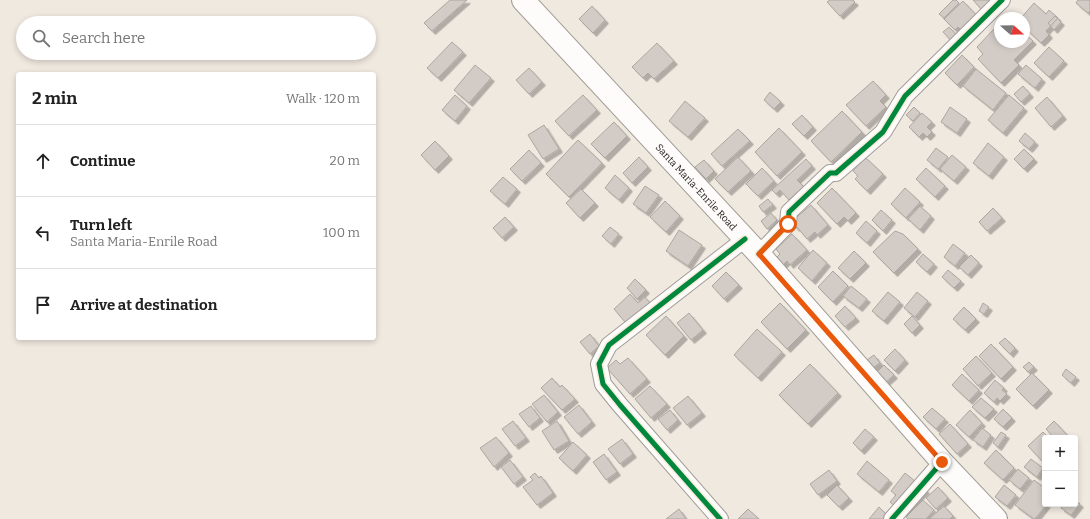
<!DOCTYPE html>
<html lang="en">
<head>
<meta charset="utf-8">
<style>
  body { margin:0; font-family:Bitter,serif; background:#f6f6f6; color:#222 }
  .controls { position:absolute; right:12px; bottom:12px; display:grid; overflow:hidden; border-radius:4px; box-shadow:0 2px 6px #0003 }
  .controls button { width:36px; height:36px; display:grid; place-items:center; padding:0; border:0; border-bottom:1px solid #e0e0e0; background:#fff; color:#222; font:20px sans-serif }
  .compass { position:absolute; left:994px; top:12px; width:36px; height:36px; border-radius:50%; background:#fff; box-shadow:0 2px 6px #0003; rotate:110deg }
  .stop { position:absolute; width:12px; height:12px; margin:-9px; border:3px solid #ea580c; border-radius:50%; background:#fff }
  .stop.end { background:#ea580c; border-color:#fff; box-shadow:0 1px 4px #0008 }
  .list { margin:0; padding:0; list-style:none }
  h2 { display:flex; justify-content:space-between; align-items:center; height:52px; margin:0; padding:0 16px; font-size:17px }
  h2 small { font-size:13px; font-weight:400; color:#767676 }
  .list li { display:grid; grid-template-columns:26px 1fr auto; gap:12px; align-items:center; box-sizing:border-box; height:72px; padding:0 16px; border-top:1px solid #e0e0e0 }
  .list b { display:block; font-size:15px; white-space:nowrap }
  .list p { margin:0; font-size:13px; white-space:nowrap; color:#767676 }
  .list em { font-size:13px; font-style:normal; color:#767676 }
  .icon { flex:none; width:22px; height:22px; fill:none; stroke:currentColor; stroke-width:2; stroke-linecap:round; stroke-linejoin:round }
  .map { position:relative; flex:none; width:1090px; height:519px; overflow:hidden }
  .search { position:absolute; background:#fff; box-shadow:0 2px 6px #0003; left:16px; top:16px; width:360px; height:44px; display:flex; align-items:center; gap:10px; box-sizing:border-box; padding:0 14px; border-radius:22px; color:#767676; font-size:15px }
  .panel { position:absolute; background:#fff; box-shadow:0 2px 6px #0003; left:16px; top:72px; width:360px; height:268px; border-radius:4px }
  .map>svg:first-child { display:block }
  .building { fill:#d3ccc6; stroke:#ada6a0; filter:url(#shadow) }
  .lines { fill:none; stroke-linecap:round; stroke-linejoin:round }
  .street-casing { stroke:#a29d96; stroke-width:18 }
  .secondary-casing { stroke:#a29d96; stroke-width:24 }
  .street { stroke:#fdfcfa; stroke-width:16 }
  .secondary { stroke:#fdfcfa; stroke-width:22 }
  .cycleway-casing { stroke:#f7ead9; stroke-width:8 }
  .cycleway { stroke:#00873e; stroke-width:5 }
  .route { stroke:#ea580c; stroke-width:5 }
  .labels { text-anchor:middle; stroke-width:3; stroke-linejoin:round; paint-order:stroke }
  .street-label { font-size:10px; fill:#1e1913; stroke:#f7ead9 }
</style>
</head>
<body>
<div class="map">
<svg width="1090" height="519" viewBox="0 0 1090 519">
  <defs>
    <filter id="shadow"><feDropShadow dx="3.5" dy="3.5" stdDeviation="0" flood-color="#0004"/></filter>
  </defs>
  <rect width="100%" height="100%" fill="#f0e9e0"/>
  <path class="building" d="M450,0h17l-35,31 -8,-8z
    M830,0h23l2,2 -15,14 -13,-14z
    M953,0h3l3,3 -15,15 -5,-4z
    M973,0h20l-11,10z
    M1078,0h12v11l-2,2 -12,-10z
    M963,1l17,18 -15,15 -7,-7 -3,3 -11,-11z
    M1034,3l12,11 3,-4 9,8 -12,13 3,4 -8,8 -17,-16v-9h-3z
    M592,6l13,14 -12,13 -14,-14z
    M1055,16l6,6 -7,8 -6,-7z
    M949,27l13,13 -6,6 -13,-14z
    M994,29l6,6v7h24v-9l9,8 -19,19 5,5 -18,18 -23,-24 5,-5 -6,-7z
    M452,42l11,10 -25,26 -11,-10z
    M657,43l17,18 -20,18 -6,-6 -5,5 -11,-11z
    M1049,47l15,14 -15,16 -15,-14z
    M962,55l12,12 -17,18 -12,-12z
    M475,65l16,13 -22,25 -15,-13z
    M1026,65l16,14 -7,9 -17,-14z
    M529,68l13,14 -13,12 -13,-14z
    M976,69l30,24 -13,17 -30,-24z
    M873,81l13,14 -6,6 6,6 -20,19 -20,-21z
    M1023,86l7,8 -9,8 -7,-8z
    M770,92l11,10 -7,7 -10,-9z
    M455,95l12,11 -12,15 -13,-11z
    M583,95l14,15 -28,26 -14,-15z
    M1009,95l15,13 -21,25 -15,-13z
    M1047,97l16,19 -12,11 -16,-19z
    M685,101l20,17 -17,19 -19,-16z
    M914,107l6,6 -7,8 -7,-6z
    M950,107l17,12 -10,14 -16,-11z
    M842,111l20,21 -31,30 -20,-21z
    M922,113l10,9 -5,5 5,5 -5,5 -4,-4 -4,4 -10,-10z
    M802,115l11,12 -9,9 -12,-12z
    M614,122l13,14 -22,22 -14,-14z
    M544,125l15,24 -16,10 -15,-24z
    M779,128l23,24 -25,24 -22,-24z
    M738,129l12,12 -28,25 -11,-12z
    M1025,133l10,9 -6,7 -10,-8z
    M578,140l24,23 -33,34 -23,-23z
    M435,141l14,15 -14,14 -14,-15z
    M988,143l16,14 -15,19 -16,-13z
    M936,148l12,9 -10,12 -11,-9z
    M1024,149l10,10 -10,10 -10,-10z
    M529,150l12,13 -19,18 -12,-12z
    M952,155l14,12 -12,14 -14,-12z
    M639,157l9,10 -16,16 -9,-10z
    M738,157l13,14 -23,21 -13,-13z
    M865,157l18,17 -16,17 -12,-12 3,-3 -5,-5z
    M806,159l6,7 -15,14 7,7 -15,13 -9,-10 -4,4 -4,-4z
    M704,160l10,11 -8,8 -11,-12z
    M762,168l12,13 -16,15 -12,-12z
    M926,168l19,18 -10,11 -19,-18z
    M615,175l14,13 -10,12 -14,-12z
    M503,177l14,12 -12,15 -15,-13z
    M645,186l14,9 -13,18 -13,-9z
    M832,188l24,25 -8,8 -4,-4 -7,7 -20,-21z
    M905,188l15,14 -14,16 -15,-14z
    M581,189l14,14 -15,15 -14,-15z
    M768,199l5,6 -10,7 -4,-6z
    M665,201l15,15 -14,16 -16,-15z
    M811,205l17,20 -11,10 -2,-3 -8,7 -10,-12 -1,1 -5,-6z
    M920,206l11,10 -11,14 -12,-11z
    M993,208l9,10 -15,13 -8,-9z
    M881,210l11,10 -9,11 -11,-11z
    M771,213l6,7 -10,9 -6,-8z
    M505,217l9,10 -12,11 -9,-10z
    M866,221l11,10 -10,12 -11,-10z
    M610,227l9,7 -8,10 -9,-8z
    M679,230l23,15 -14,21 -22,-15z
    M895,231l8,3 15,15 -24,24 -21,-21z
    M792,234l15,16 -17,15 -3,-4 -5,5 -6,-8 4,-4 -4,-5z
    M953,244l12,9 -10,13 -11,-9z
    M813,250l14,13 -15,18 -14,-13z
    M854,251l12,12 -16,16 -12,-11z
    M923,254l11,10 -7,8 -11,-10z
    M971,255l8,8 -11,12 -9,-8z
    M948,270l13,11 -7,7 -12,-11z
    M833,271l15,15 -15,16 -15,-15z
    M726,272l13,13 -15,14 -12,-13z
    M635,279l11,11 -9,9 -10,-11z
    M851,286l16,13 -8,9 -16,-12z
    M888,292l12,10 -16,19 -12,-10z
    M917,292l11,9 -13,16 -11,-9z
    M630,294l8,9 7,-6 6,7 -20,25 -17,-20z
    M780,303l26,27 -19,19 -26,-27z
    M983,303l6,4 -5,7 -5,-3z
    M845,306l11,12 -11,9 -10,-11z
    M964,307l12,12 -11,11 -12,-11z
    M689,313l14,17 -12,10 -14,-17z
    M666,316l18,20 -19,19 -19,-20z
    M912,316l8,9 -8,8 -8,-9z
    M757,329l25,23 -24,26 -24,-23z
    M590,334l9,12 -9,8 -10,-12z
    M1005,338l10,10 -5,6 -11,-11z
    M991,344l22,23 -12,12 -22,-23z
    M895,349l10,11 -10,11 -11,-11z
    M874,355l6,8 -10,7 -6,-8z
    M976,356l16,17 -14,13 -15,-17z
    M628,358l19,21 -17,15 -23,-26 9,-8 4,4z
    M1029,362l5,5 -6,5 -5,-5z
    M810,364l28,29 -30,31 -29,-29z
    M884,365l10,10 -9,8 -9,-10z
    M1066,369l10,8 -5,6 -9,-8z
    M1032,373l17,17 -16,16 -17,-17z
    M962,374l17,16 -10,11 -17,-16z
    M552,378l8,9 2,-2 13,14 -13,11 -21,-22z
    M995,380l9,8 -2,2 5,4 -7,7 -3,-3 -3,4 -10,-9z
    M650,386l17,18 -16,14 -16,-19z
    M544,395l14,17 -11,10 -15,-18z
    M688,396l14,17 -15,12 -14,-17z
    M981,398l13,11 -9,9 -13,-11z
    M579,405l13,17 -14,12 -14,-17z
    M531,406l9,12 -11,9 -10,-13z
    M932,408l13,11 -9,10 -13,-12z
    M1003,409l9,9 -9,9 -9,-8z
    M670,410l8,10 -11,10 -9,-11z
    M970,410l12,13 -13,14 -13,-12z
    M513,421l13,17 -11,8 -13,-17z
    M557,421l12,20 -15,9 -12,-19z
    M1054,421l15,16 -1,1h-14l-8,-9z
    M950,424l18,20 -11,10 -18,-20z
    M982,428l9,7 -8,12 -10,-7z
    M865,429l9,8 -13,14 -8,-8z
    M1001,432l5,3 -8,12 -5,-4z
    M1043,432l6,6h-4v24l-1,1 -16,-17z
    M496,437l13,16 -15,14 -14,-19z
    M622,439l11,15 -13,10 -12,-15z
    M573,442l14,13 -14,16 -14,-13z
    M996,450l18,18 -11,12 -19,-17z
    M604,454l13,18 -11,8 -13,-18z
    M1031,459l12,9 -6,9 -13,-10z
    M510,460l13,17 -9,7 -13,-17z
    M867,461l22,19 -10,12 -22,-18z
    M1018,469l11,9 -9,11 -11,-9z
    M829,470l8,11 -19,14 -8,-11z
    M535,473l4,5 2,-2 12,17 -16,12 -14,-18 10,-7 -3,-3z
    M905,473l21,17 -23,23 -13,-11 6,-7 -5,-4z
    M1034,480l11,8v16h2l-12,15h-1l-19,-14z
    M837,485l12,13 -10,9 -12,-12z
    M1004,485l12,10 -9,11 -12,-9z
    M938,487l10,11 -12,11 -10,-11z
    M923,500l11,10 -8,9h-18l-2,-2z
    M1075,500l5,4 -9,11 -10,-7 3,-4h11z
    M944,506l9,10 -3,3h-19l-1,-1z
    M879,507l7,7 5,-6 11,10 -2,1h-31z
    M679,509l7,10h-20z
    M748,509l11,10h-21z"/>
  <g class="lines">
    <g class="street-casing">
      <path id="street" d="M759,254l29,-30 1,-12 41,-39h6l47,-41 22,-36 97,-96
        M720,519l-100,-114 -17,-21 -4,-20 10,-19 136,-106
        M892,519l50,-57"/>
    </g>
    <g class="secondary-casing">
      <g id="secondary">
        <path id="s1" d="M523,0l236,254 183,208 54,57"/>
      </g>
    </g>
    <use href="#street" class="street"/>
    <use href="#secondary" class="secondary"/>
    <g class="cycleway-casing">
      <path id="cycleway" d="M759,254l29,-30 1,-12 41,-39h6l47,-41 22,-36 97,-96
        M720,519l-100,-114 -17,-21 -4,-20 10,-19 136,-106
        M892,519l50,-57"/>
    </g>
    <use href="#cycleway" class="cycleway"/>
  </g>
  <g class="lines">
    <path class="route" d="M788,224l-29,30 183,208"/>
  </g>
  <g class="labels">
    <g class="street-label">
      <text dy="4" stroke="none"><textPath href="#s1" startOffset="255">Santa Maria-Enrile Road</textPath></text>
    </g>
  </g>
</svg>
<div class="controls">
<button>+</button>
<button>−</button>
</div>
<svg class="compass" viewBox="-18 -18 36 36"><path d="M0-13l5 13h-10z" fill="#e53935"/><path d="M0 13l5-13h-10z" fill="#767676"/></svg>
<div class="stop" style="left:788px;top:224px"></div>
<div class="stop end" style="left:942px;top:462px"></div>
<div class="search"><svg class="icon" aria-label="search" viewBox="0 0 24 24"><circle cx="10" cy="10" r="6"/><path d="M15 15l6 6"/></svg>Search here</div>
<section class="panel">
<h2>2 min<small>Walk · 120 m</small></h2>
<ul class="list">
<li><svg class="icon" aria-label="ahead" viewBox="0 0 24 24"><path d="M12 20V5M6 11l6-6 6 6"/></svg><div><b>Continue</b></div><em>20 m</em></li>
<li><svg class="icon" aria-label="left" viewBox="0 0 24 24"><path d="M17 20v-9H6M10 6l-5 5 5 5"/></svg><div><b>Turn left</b><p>Santa Maria-Enrile Road</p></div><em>100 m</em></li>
<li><svg class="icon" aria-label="arrive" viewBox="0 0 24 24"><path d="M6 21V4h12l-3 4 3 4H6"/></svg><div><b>Arrive at destination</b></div></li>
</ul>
</section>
</div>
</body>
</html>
